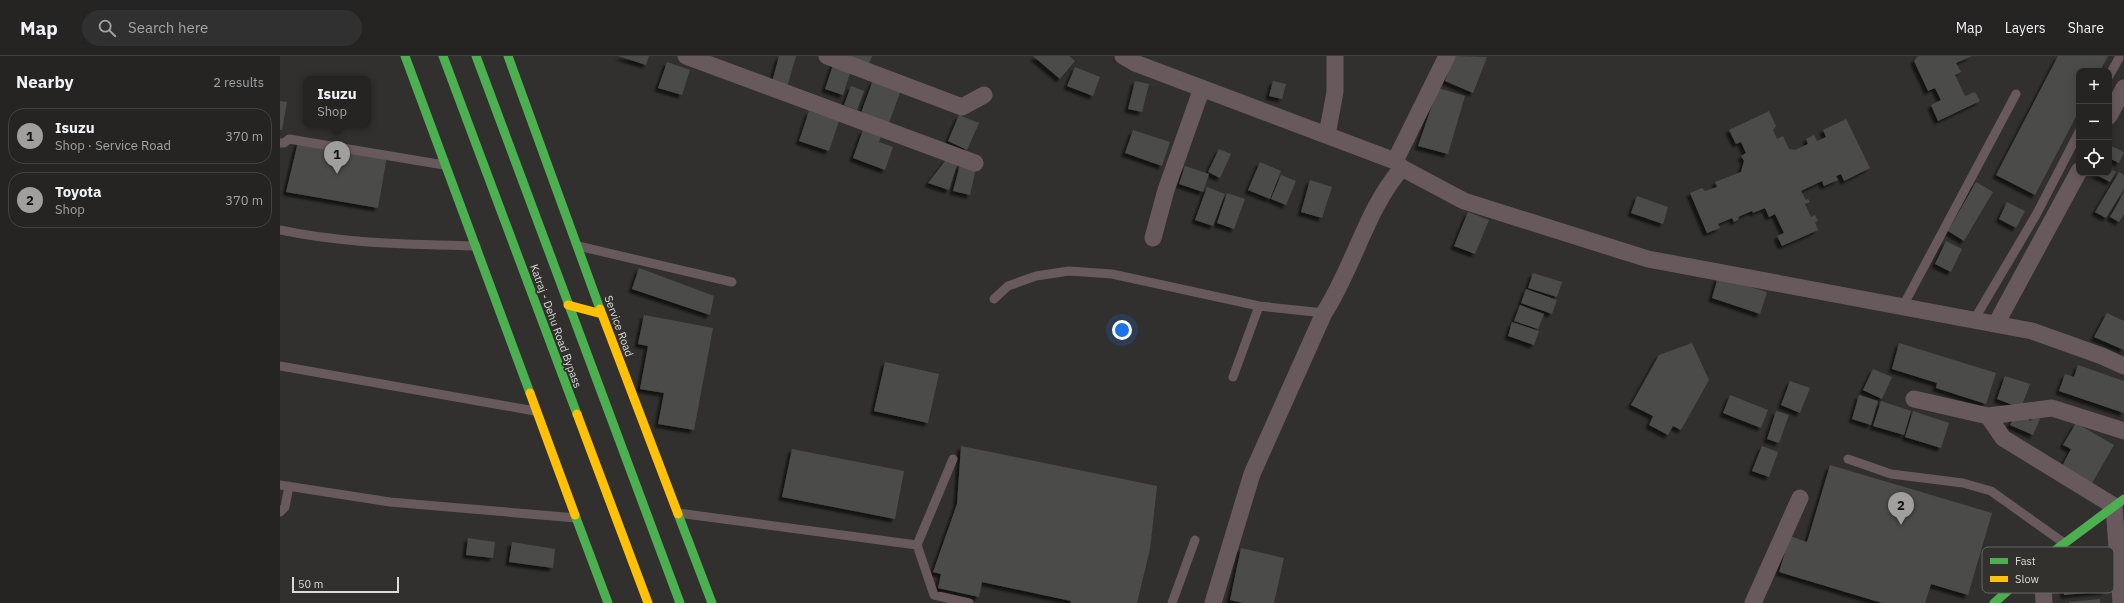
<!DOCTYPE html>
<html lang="en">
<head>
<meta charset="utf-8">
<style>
  body { margin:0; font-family:"IBM Plex Sans",sans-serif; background:#313030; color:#f1f3f6 }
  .controls { position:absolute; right:12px; top:12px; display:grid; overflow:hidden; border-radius:8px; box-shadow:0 2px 10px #0003 }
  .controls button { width:36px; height:36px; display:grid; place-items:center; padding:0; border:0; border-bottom:1px solid #424141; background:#252423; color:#f1f3f6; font:20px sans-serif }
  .scale { position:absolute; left:12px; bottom:10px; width:107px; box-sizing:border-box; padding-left:4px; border:2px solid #dcdbda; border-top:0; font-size:11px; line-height:14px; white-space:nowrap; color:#dcdbda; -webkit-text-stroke:3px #32312e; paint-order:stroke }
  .you { position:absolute; left:842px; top:274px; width:14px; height:14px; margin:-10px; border:3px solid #fff; border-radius:50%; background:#1a73e8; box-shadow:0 0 0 6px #1a73e833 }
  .badge { display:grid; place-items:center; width:26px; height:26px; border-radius:50%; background:#a09f9e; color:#111; font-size:13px; font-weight:700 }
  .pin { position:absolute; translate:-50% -33px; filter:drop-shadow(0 1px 2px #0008) }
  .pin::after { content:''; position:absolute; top:21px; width:14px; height:12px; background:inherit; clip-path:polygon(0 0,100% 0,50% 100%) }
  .popup { position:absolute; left:23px; top:20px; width:68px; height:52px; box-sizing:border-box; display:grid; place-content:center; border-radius:8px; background:#252423; filter:drop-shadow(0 1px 3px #0005); font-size:13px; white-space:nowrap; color:#a3a4a6 }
  .popup b { font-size:15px; color:#f1f3f6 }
  .popup::after { content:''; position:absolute; left:50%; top:100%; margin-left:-8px; border:8px solid transparent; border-top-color:#252423 }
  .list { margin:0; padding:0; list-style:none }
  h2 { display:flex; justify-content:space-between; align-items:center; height:52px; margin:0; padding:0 16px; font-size:17px }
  h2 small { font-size:13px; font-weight:400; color:#a3a4a6 }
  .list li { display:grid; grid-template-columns:26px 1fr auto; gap:12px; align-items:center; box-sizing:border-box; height:56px; margin:0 8px 8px; padding:0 8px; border:1px solid #424141; border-radius:16px }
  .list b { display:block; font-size:15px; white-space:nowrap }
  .list p { margin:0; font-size:13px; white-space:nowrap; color:#a3a4a6 }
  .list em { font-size:13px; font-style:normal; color:#a3a4a6 }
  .icon { flex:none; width:22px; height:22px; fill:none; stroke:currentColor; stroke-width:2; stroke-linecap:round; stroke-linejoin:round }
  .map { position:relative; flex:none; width:1844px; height:547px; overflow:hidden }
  header { display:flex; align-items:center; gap:24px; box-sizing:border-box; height:56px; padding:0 20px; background:#252423; border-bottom:1px solid #424141 }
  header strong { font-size:19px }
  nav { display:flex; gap:22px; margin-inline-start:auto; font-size:14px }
  .search { width:280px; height:36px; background:#313030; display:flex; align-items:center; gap:10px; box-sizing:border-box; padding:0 14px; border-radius:22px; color:#a3a4a6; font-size:15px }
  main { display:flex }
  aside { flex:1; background:#252423 }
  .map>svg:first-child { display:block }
  .building { fill:#4c4b4a; filter:url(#shadow) }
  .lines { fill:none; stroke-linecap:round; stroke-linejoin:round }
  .lane { stroke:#685a5c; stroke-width:9 }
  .street { stroke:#685a5c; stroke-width:17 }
  .fast { stroke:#4caf50; stroke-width:9 }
  .slow { stroke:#ffc107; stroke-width:9 }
  .labels { text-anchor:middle; stroke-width:3.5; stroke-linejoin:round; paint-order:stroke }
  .street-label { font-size:11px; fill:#dcdbda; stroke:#32312e }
  .key { fill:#32312e; stroke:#656462; stroke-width:1 }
  .key-label { font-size:11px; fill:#dcdbda }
</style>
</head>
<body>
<header>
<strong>Map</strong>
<div class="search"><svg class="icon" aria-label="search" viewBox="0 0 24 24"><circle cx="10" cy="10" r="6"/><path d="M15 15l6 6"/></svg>Search here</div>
<nav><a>Map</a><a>Layers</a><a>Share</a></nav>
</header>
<main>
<aside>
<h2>Nearby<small>2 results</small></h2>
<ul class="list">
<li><span class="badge">1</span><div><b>Isuzu</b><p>Shop · Service Road</p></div><em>370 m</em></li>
<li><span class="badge">2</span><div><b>Toyota</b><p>Shop</p></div><em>370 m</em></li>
</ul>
</aside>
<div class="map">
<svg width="1844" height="547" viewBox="0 0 1844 547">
  <defs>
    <filter id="shadow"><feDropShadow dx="-3.5" dy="3.5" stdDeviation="1" flood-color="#0009"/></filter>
  </defs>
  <rect width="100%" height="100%" fill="#31302f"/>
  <path class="building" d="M338,0h31l-3,9z
    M499,0h17l-9,31 -15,-5z
    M564,0h28l-4,11z
    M753,0h36l6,5 -15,18z
    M1174,0l33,1 -14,36 -28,-12z
    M1638,0h54l-16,7 5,9 -6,3 10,21 10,-4 5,9 -42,20 -7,-16 10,-5 -6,-12 -7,3 -14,-30z
    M1778,0h50l-8,15h-21v40l-44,84 -39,-20z
    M387,6l23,8 -8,25 -24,-7z
    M554,6l18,5 -9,28 -18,-6z
    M795,11l25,10 -7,19 -26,-10z
    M593,24l28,10 -12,33 -28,-10z
    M855,25l14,3 -7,28 -14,-3z
    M993,25l13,3 -4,15 -13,-3z
    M571,30l13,5 -7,19 -13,-5z
    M1158,32l27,8 -17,58 -30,-8z
    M0,45l7,1 -5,28h-2z
    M529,55l30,10 -10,30 -30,-10z
    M1489,55l7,15 -3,4 4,9 6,-3 6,13 6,1 13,-6 -2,-5 8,-4 3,6 9,-4 -3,-7 23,-11 24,49 -26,13 -3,-7 -5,2 2,4 -14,6 -2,-5 -21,10 5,9 2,-1 2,3 -5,2 6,13 4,-2 3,6 -3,1 3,8 -36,16 -5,-10 7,-3 -9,-19 -6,3 -4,-9 -12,5 -1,-2 -14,6 1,2 -5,3 -2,-4 -14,6 2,4 -13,5 -17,-40 12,-5 3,3 12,-4 -2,-5 26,-10 3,-11 -3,-5 5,-3 -5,-11 -5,2 -7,-14z
    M679,59l20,8 -12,27 -19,-9z
    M583,74l18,6 -2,6 14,5 -8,23 -32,-12z
    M853,74l37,12 -8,24 -37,-13z
    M18,86l89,14 -9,52 -92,-16z
    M1829,89l15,7 -5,11 -10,-5z
    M939,93l12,5 -11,24 -12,-6z
    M666,104l11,5 -8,25 -21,-7z
    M980,106l21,9 -11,28 -22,-9z
    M680,108l16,4 -6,27 -17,-4z
    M905,110l24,8 -6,18 -24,-8z
    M1829,112l7,4 -6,10 -17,-9h16z
    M1839,116l5,3v14l-18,29 -11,-6z
    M1001,119l15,6 -10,24 -15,-6z
    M1030,124l22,7 -10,31 -21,-6z
    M1696,126l17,10 -29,49 -16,-10z
    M927,131l18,7 -12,32 -18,-6z
    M1844,136v22l-5,8 -9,-5z
    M947,137l18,6 -11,30 -17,-6z
    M1357,140l31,11 -5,17 -32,-11z
    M1727,146l18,9 -9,17 -17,-9z
    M1188,156l21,8 -14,34 -21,-8z
    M1666,185l16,8 -11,23 -16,-8z
    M359,212l75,28 -4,19 -78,-26z
    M1253,217l29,9 -5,15 -29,-9z
    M1438,221l49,15 -7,22 -48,-16z
    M1246,233l31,11 -5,14 -31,-11z
    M1240,249l24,9 -6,15 -24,-8z
    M1827,257l17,8v29l-30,-13z
    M364,259l69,13 -19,102 -36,-6 6,-31 -24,-4 8,-43 -10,-2z
    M1232,266l27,9 -5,14 -26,-9z
    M1412,287l17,37 -28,50 -8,-4 -5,9 -19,-10 4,-9 -22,-11 28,-50z
    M1619,287l97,30 -10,31 -50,-16 1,-5 -45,-14z
    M605,306l54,12 -11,49 -54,-12z
    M1798,309l46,16v32l-65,-22 6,-17 9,3z
    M1593,313l19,8 -10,22 -19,-9z
    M1725,320l25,8 -9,24 -24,-9z
    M1510,325l20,7 -10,25 -19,-8z
    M1450,339l38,15 -7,18 -38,-15z
    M1579,339l19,6 -7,24 -19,-6z
    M1601,345l30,10 -7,24 -31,-9z
    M1496,355l13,4 -10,28 -12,-4z
    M1633,355l36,12 -8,25 -36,-11z
    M1736,358l15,7 2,-6 7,4 -7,16 -23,-10z
    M1796,367l38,22 -23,40 -30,-17 10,-19 -8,-4z
    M681,390l196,40 -7,63 -13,54h-67l1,-2 -89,-19 -3,15 -41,-9 3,-14 -8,-2 24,-68z
    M1482,390l16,6 -9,25 -17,-6z
    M512,393l112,22 -9,48 -113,-22z
    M1550,409l162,48 -24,82 -37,-11 -6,19h-43l-103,-31 11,-36 17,6z
    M188,482l27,4 -2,16 -27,-3z
    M232,486l43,7 -2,19 -44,-6z
    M961,492l43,10 -10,45h-31l-13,-3z
    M1823,502l3,33 -42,4 -3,-33z
    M1820,543v4h-31v-1z"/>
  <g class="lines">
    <path class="lane" d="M1829,20l10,-18
      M0,87h4l5,-4 155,26
      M0,174c64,14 131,14 196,16
      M298,190l154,36
      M714,243l14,-13 28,-10 33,-5 43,3 147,32
      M1623,250l113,-212
      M1694,264l62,-105 43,-83
      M0,310l255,45
      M953,321l26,-71 65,7
      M1568,403l43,15 72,9 28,8 73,52
      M0,429l110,17 186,16
      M0,456l5,-5 4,-21
      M398,457l239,32 36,-86
      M637,489l17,50 35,8
      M892,547l23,-63"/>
    <path class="street" d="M406,0l289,107
      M547,0l135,51 22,-12
      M843,0l12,7 260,98 7,7 62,33 184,58 384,72 70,25 22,10
      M1829,60l15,-28
      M1047,79l8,-43v-36
      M1115,105l52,-105
      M873,182l13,-48 36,-102
      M1716,268l83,-153
      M1634,343l74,17 15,22 111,68 7,97
      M1708,360l64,-8 72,23
      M1762,504l2,43
      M933,547l39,-129 72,-161c30,-46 42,-104 78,-145
      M1473,547l47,-105"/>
    <path class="fast" d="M125,0l125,337
      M163,0l134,358
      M196,0l204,547
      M228,0l92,253
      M398,458l34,89
      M295,459l33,88
      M1714,547l48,-43 82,-61"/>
    <path class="slow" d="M288,249l34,9
      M320,253l78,205
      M250,337l45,122
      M297,358l71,189"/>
  </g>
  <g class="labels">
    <g class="street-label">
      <text transform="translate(276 270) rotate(70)" y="4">Katraj - Dehu Road Bypass</text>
      <text transform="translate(339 270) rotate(70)" y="4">Service Road</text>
    </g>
  </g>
  <rect x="1702" y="491" width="132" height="46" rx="6" class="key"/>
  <rect x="1710" y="502" width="18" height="6" fill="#4caf50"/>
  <rect x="1710" y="520" width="18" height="6" fill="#ffc107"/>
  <g class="key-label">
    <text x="1735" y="509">Fast</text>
    <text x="1735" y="527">Slow</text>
  </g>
</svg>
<div class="controls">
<button>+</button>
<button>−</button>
<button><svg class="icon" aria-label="locate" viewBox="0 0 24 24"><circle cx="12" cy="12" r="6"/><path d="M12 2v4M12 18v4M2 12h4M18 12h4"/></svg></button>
</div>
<div class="scale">50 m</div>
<div class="you"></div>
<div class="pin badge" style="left:57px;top:118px">1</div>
<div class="popup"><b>Isuzu</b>Shop</div>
<div class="pin badge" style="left:1621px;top:469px">2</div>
</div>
</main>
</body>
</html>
